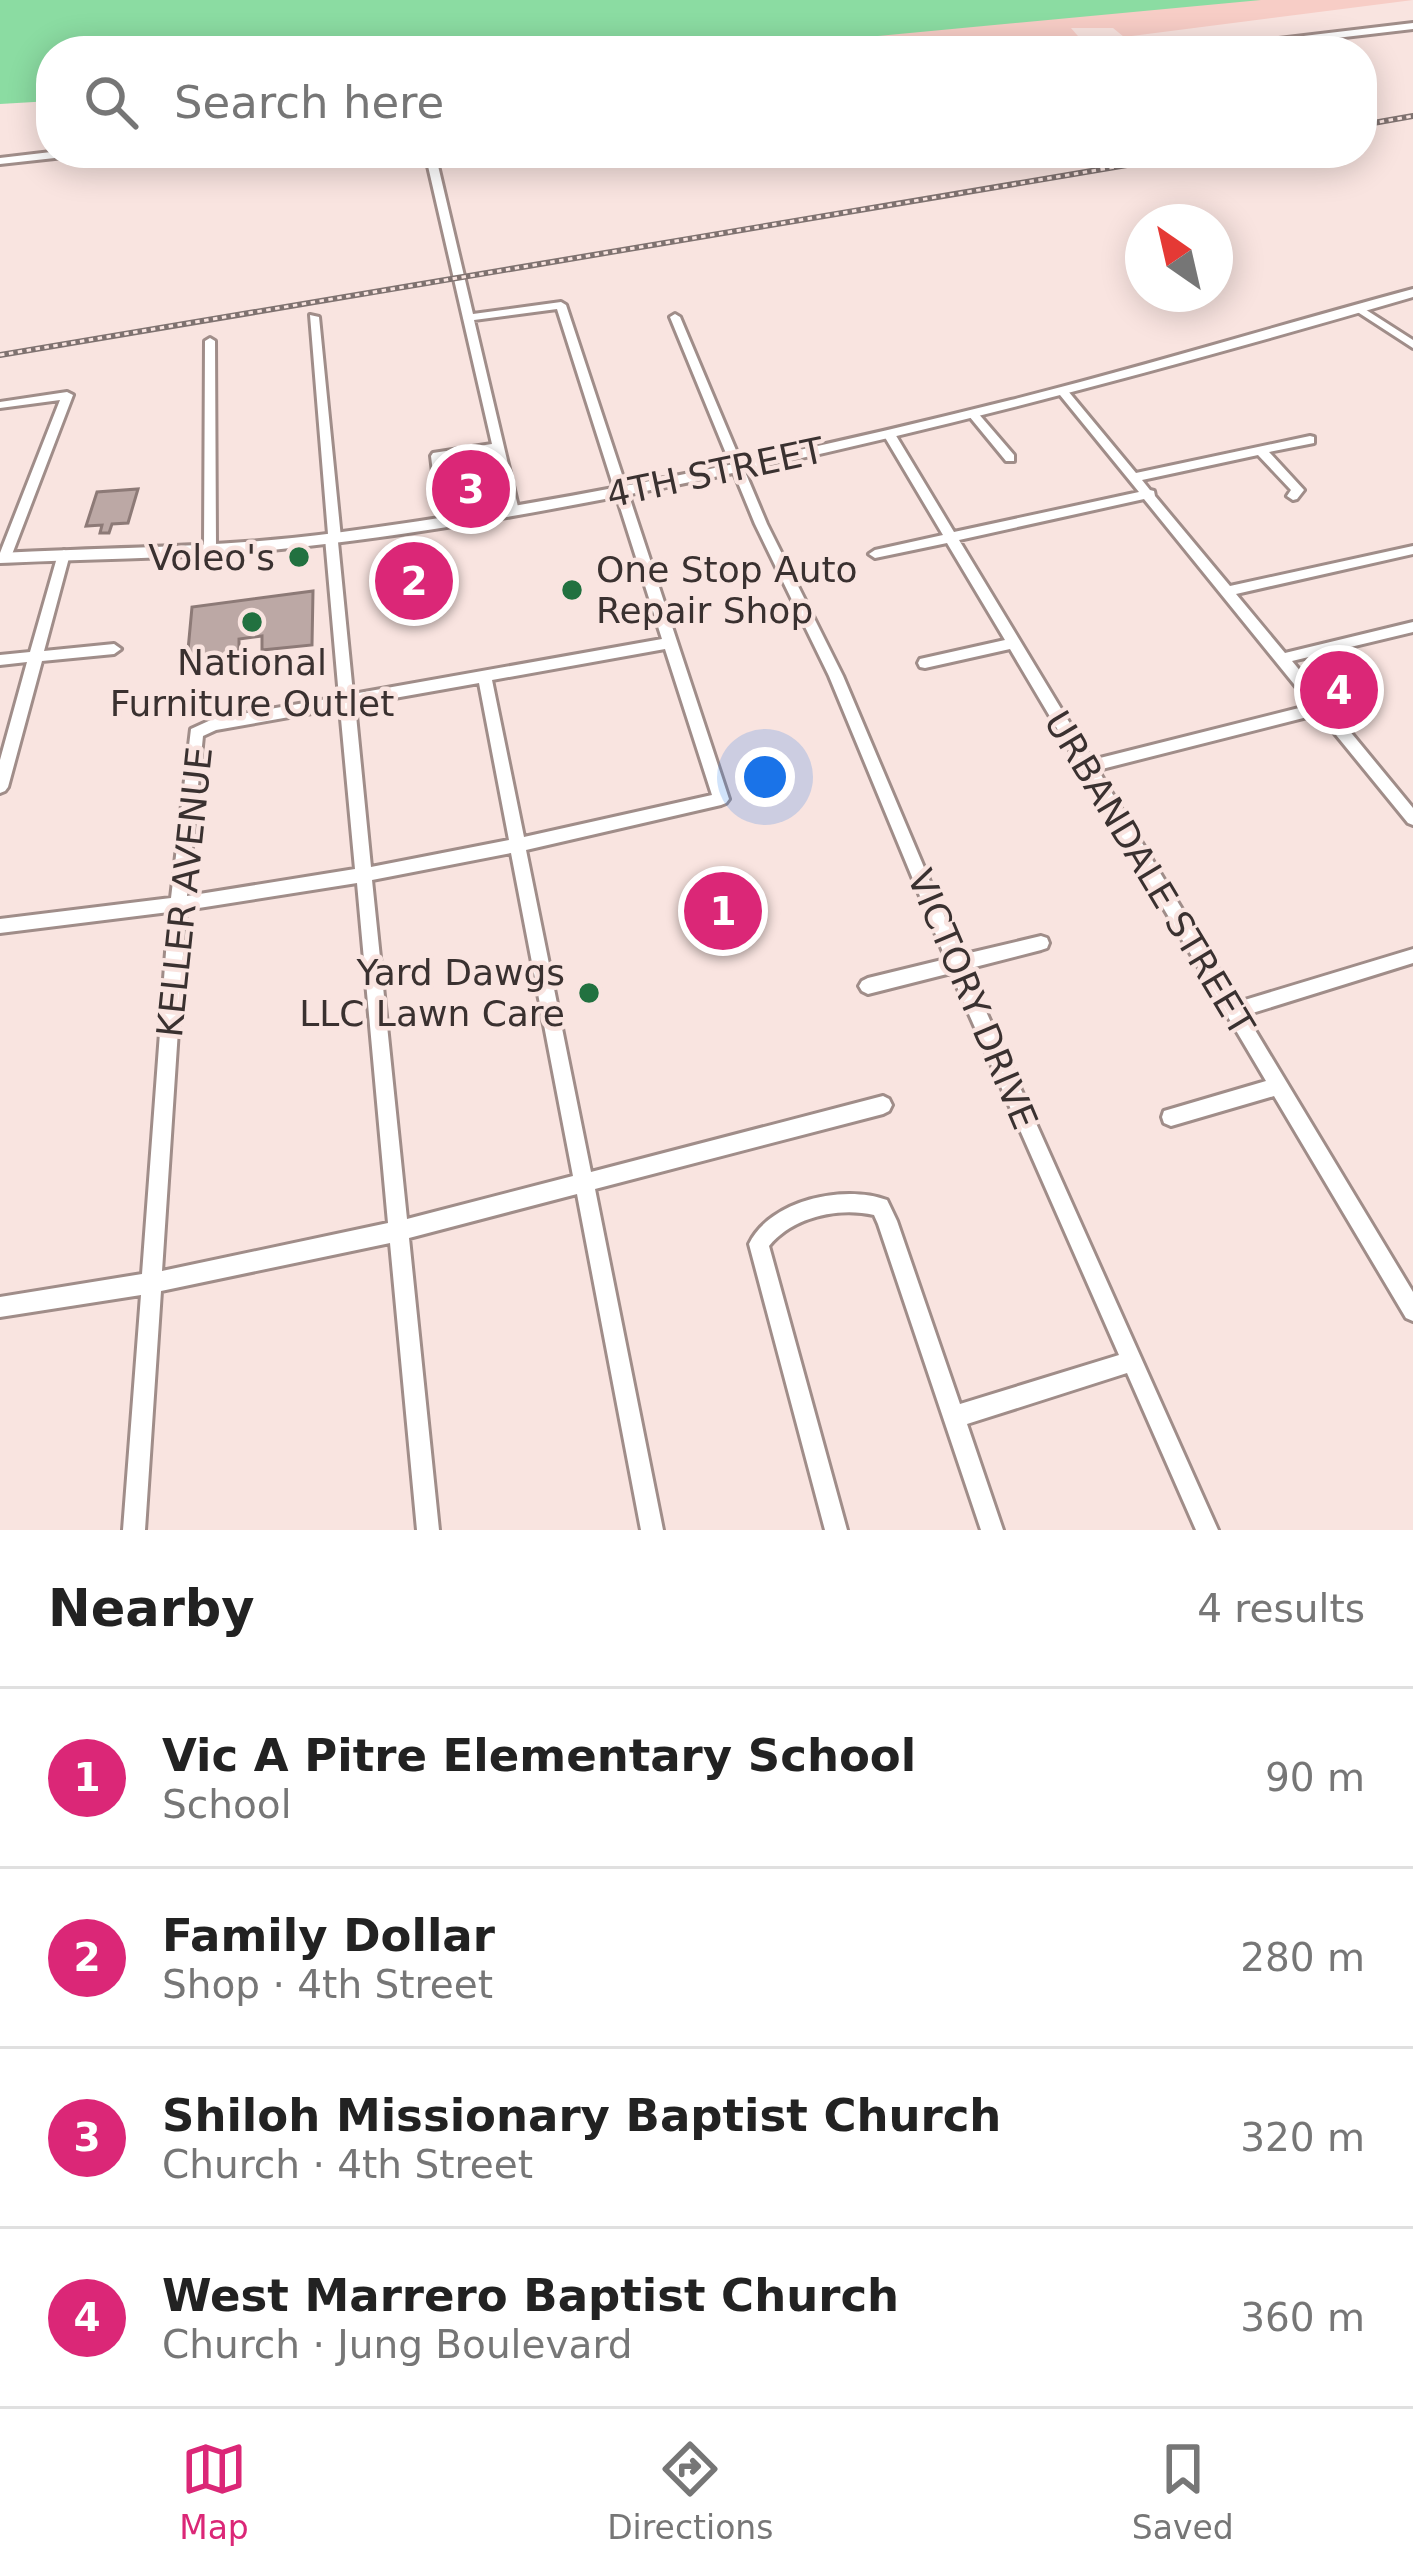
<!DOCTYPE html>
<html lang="en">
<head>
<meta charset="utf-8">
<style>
  body { margin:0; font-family:"DejaVu Sans",sans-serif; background:#f2f2f2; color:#222 }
  .compass { position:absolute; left:1125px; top:204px; width:108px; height:108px; border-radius:50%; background:#fff; box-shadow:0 6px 30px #0003; rotate:326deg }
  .you { position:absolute; left:765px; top:777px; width:42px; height:42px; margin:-30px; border:9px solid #fff; border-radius:50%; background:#1a73e8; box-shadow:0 0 0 18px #1a73e833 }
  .badge { display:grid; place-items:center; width:78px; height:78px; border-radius:50%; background:#db2777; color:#fff; font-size:39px; font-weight:700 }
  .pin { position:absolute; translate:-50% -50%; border:6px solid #fff; box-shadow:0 3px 12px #0006 }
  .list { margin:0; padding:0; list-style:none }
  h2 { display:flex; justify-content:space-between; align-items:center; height:156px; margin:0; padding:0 48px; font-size:51px }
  h2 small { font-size:39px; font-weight:400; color:#767676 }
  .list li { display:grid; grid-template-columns:78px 1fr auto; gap:36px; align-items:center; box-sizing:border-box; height:180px; padding:0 48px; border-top:3px solid #e0e0e0 }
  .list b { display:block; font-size:45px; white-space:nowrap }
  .list p { margin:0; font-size:39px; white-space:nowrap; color:#767676 }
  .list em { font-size:39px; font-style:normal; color:#767676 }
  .icon { flex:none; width:66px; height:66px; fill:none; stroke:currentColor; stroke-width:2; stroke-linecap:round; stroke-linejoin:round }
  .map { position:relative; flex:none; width:1413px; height:1530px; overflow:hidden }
  .search { position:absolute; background:#fff; box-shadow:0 6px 30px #0003; left:36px; right:36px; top:36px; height:132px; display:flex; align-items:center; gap:30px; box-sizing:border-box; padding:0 42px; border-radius:48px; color:#767676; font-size:45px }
  .sheet { height:876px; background:#fff }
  nav { display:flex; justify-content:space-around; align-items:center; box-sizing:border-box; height:168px; border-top:3px solid #e0e0e0; background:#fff; font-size:33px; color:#767676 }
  nav a { display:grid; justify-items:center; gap:6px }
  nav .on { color:#db2777 }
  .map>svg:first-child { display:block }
  .green { fill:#f7cdc6 }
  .water { fill:#8bdca2 }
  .building { fill:#bca8a5; stroke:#8d7a77; stroke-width:3 }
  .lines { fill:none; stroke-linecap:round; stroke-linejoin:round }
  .minor-casing { stroke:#a08d89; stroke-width:6 }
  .major-casing { stroke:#a08d89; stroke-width:6 }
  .minor { fill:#fff; fill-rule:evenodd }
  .major { fill:#fff; fill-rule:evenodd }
  .rail-casing { stroke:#7f7270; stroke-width:6 }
  .rail { stroke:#f9e4e0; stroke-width:3; stroke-dasharray:4.5; stroke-linecap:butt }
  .poi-dot { fill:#227140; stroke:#f9e4e0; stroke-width:4.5 }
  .labels { text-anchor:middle; stroke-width:9; stroke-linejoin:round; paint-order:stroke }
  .street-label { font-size:36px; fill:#3a3130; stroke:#f9e4e0 }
  .poi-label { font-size:36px; fill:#3a3130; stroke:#f9e4e0; text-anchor:end }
</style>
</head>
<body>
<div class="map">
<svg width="1413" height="1530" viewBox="0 0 1413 1530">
  <rect width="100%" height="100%" fill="#f9e4e0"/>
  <path class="green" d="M1241,0h172l-289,37 -11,-9h-42l13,15 -53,8h-240l45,-14z"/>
  <path class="water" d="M0,0h1261l-383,36 -48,15h-779v50l-51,3z"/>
  <path class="building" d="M138,489l-10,34 -16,1 -3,9h-9l2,-8 -16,1 11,-34z
    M432,560l6,36 -42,7 -5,-36z
    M313,591l-1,54 -50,5v-14l-23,3v14l-52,8 5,-54z"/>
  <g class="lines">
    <g class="minor-casing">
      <path id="minor" d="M425,153h10l38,161 88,-12 5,3 163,494 -3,4 -5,2 -195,45 65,322 292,-76 6,3 3,6 -3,6 -6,3 -288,75 68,341h-22l-64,-336 -168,44 30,292h-22l-27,-287 -229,48 -16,239h-22l18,-235 -141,22v-20l142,-23 27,-362 -169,21v-14l171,-21 20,-169 22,-10 126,-22 -14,-159 3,-4 -18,-219 9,2 22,221 -3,4 15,152 309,-55 -105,-330 -83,11 45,191 -6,4 -6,-4 -14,-59 -50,7 8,62 -6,4 -6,-4 -8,-65 2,-3 59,-9zM665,649l47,146 -188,42 -32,-157zM479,683l30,157 -138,27 -16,-162zM340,708l15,161 -168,27 16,-160 13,-6zM511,853l62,323 -166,43 -35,-339zM357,883l31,340 -226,48 24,-361z
        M1360,306l53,34v8l-57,-37 -1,-2z
        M675,314l5,3 87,207 76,152 118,279 80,-19 6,2 2,5 -2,5 -6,2 -74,19 251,561h-22l-69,-157 -160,51 36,106h-22l-103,-306 -4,-9c-36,-8 -81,2 -105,31l78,284h-22l-76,-286c21,-44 95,-60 138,-44l10,21 63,183 159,-49 -168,-382 -83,21 -6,-3 -3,-5 3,-5 6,-3 78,-19 -117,-283 -74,-152 -85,-207z
        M210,338l5,3 1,206 -6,4 -6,-4 1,-206z
        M1064,390l4,1 68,82 174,-37 4,1v6l-45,9 35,38 -7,9 -4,1 -6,-4 4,-6 -33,-35 -116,25 8,10 4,1 1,5 75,90 183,-40v8l-177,40 49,59 128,-31v10l-121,29 121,147v17l-5,-2 -89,-109 -221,56 140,232 175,-53v14l-167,52 167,277v29l-7,-3 -132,-222 -103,30 -7,-3 -2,-6 2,-6 102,-30 -256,-432 -85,19 -5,-1 -2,-4 2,-4 85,-19 -58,-97 -72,15 -6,-4 6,-4 68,-15 -60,-101 6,-4 6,4 59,98 185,-40 -79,-97 -2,-2zM1144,499l167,206 -219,55 -133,-220z
        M67,392l6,3 -62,162 -6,4 -5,-1v-7l60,-153 -60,8v-6z
        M973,410l4,2 37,43v6h-8l-37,-45v-4z
        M64,550l6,4 -26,97 70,-7 7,5 -7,5 -72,7 -34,126 -3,4 -5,2v-33l27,-98 -27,3v-10l30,-3 28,-98z"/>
    </g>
    <g class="major-casing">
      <path id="major" d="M1413,23v6l-187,22h-29l5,-3z
        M51,152l27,1 -5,3 -73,8v-6z
        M1413,289v8c-247,72 -495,139 -747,190 -121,24 -244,47 -367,60 -99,12 -199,11 -299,16v-10c112,-6 224,-5 335,-20 227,-30 453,-77 676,-133 135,-34 268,-75 402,-111z"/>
    </g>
    <use href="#minor" class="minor"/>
    <use href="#major" class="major"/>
    <g class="rail-casing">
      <path id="rail" d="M1362,125l51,-9
        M0,355l1198,-202"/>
    </g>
    <use href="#rail" class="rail"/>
  </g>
  <g class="poi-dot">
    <circle cx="299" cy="557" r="12"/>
    <circle cx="572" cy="590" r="12"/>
    <circle cx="252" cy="622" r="12"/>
    <circle cx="589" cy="993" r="12"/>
  </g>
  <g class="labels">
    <g class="street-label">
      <text transform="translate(715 472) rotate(-12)" y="13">4TH STREET</text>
      <text transform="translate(1150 873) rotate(59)" y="13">URBANDALE STREET</text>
      <text transform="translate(184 892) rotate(-84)" y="13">KELLER AVENUE</text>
      <text transform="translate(973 999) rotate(67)" y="13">VICTORY DRIVE</text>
    </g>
    <g class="poi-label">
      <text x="275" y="570">Voleo's</text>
      <text x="596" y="582" text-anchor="start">One Stop Auto<tspan x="596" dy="41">Repair Shop</tspan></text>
      <text x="252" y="675" text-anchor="middle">National<tspan x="252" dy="41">Furniture Outlet</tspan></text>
      <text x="565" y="985">Yard Dawgs<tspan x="565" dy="41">LLC Lawn Care</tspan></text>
    </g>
  </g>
</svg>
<svg class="compass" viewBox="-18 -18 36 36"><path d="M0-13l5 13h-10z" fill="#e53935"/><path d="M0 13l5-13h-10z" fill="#767676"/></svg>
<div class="you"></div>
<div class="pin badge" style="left:723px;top:911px">1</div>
<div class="pin badge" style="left:414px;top:581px">2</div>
<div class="pin badge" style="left:471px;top:489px">3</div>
<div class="pin badge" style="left:1339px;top:690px">4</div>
<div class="search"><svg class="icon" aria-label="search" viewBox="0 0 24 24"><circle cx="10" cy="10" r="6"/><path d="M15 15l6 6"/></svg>Search here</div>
</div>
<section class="sheet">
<h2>Nearby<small>4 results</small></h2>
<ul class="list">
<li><span class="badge">1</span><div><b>Vic A Pitre Elementary School</b><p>School</p></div><em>90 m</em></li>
<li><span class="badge">2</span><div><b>Family Dollar</b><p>Shop · 4th Street</p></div><em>280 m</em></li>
<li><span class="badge">3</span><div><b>Shiloh Missionary Baptist Church</b><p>Church · 4th Street</p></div><em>320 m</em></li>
<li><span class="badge">4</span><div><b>West Marrero Baptist Church</b><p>Church · Jung Boulevard</p></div><em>360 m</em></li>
</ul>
</section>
<nav>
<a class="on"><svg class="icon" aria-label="map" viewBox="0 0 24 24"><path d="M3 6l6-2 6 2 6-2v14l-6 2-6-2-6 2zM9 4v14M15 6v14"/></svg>Map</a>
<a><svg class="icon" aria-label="directions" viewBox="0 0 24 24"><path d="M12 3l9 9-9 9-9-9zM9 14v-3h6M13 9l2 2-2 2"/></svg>Directions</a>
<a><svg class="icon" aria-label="saved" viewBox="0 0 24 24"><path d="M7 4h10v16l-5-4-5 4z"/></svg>Saved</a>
</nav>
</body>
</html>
